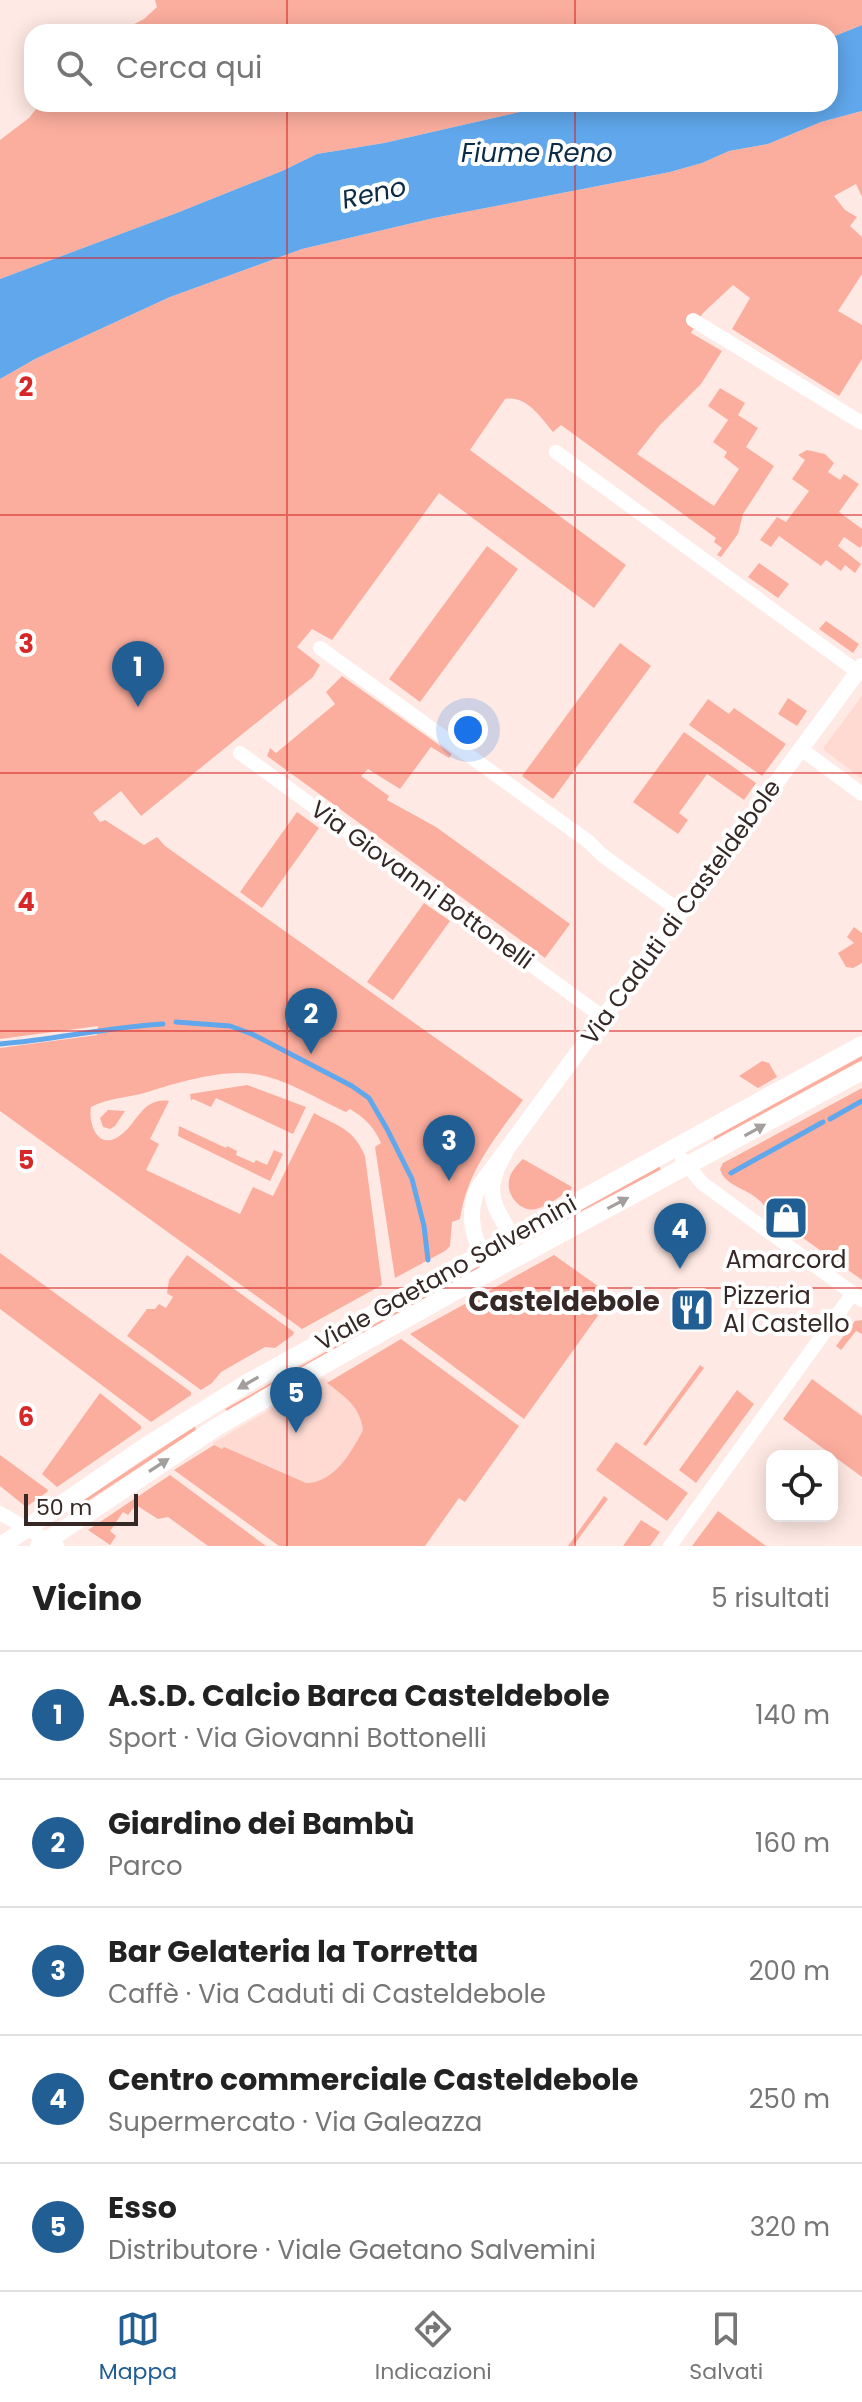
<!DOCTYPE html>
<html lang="it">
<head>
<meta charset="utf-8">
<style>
  body { margin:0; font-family:Poppins,sans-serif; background:#f2f2f2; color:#222 }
  .controls { position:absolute; right:24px; bottom:24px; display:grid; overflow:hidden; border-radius:16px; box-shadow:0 4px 20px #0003 }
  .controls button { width:72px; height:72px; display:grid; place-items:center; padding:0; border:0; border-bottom:2px solid #e0e0e0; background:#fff; color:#222; font:40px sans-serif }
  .scale { position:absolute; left:24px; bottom:20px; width:114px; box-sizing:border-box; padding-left:8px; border:4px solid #352825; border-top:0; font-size:22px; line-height:28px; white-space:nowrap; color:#352825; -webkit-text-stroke:6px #fff; paint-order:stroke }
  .you { position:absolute; left:468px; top:730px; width:28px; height:28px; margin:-20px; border:6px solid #fff; border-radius:50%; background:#1a73e8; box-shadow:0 0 0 12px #1a73e833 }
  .badge { display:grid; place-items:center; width:52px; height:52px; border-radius:50%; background:#205e94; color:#fff; font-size:26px; font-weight:700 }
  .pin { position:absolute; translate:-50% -66px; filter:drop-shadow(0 2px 4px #0008) }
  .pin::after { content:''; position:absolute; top:42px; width:28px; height:24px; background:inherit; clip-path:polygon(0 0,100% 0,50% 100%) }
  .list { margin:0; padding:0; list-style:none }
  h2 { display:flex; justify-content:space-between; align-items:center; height:104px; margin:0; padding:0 32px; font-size:34px }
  h2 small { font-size:26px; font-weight:400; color:#767676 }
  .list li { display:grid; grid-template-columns:52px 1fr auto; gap:24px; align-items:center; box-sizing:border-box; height:128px; padding:0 32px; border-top:2px solid #e0e0e0 }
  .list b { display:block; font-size:30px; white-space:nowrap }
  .list p { margin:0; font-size:26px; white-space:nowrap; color:#767676 }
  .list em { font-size:26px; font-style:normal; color:#767676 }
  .icon { flex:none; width:44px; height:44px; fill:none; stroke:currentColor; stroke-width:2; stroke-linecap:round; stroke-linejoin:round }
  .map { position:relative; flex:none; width:862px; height:1546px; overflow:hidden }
  .search { position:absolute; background:#fff; box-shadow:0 4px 20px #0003; left:24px; right:24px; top:24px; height:88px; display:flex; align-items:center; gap:20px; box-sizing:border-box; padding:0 28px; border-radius:24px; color:#767676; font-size:30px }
  .sheet { height:744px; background:#fff }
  nav { display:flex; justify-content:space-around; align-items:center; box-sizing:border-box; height:112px; border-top:2px solid #e0e0e0; background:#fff; font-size:22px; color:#767676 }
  nav a { display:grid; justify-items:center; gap:4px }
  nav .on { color:#205e94 }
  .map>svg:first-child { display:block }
  .built { fill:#fedad3 }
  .green { fill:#fcae9e }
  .water { fill:#60a7eb }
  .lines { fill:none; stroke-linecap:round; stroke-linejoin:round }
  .stream { stroke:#60a7eb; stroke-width:5 }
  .minor { stroke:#fff; stroke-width:14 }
  .tertiary { stroke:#fff; stroke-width:16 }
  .secondary { stroke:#fff; stroke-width:18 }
  .oneway { fill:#a49e9d }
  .grid { fill:none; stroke:#d62828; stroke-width:2; stroke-opacity:0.55 }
  .labels { text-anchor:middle; stroke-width:8; stroke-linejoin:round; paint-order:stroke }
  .street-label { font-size:24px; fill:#352825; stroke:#fff }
  .poi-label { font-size:24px; fill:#352825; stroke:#fff }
  .water-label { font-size:26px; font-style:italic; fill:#0c2b46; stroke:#fff }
  .quarter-label { font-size:28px; font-weight:bold; fill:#352825; stroke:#fff }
  .grid-label { font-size:26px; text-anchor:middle; font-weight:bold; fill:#d62828; stroke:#fff; stroke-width:8; stroke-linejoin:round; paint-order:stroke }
</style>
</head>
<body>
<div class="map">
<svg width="862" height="1546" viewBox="0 0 862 1546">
  <rect width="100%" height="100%" fill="#ffe9e4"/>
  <path class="built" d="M862,696v83l-38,-29v-3z
    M324,1378l57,37 -51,83 -116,-53 -1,-2z"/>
  <path class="green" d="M155,0h707v25l-32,13v-6h-711l25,-13 13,-12z
    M40,104h515l-171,39 -67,11 -35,17 -108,43 -174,65v-139l29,-22z
    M862,111v86l-6,-13 -22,12 11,14 12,7 -7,9 12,11v37l-24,37 24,14v34l-23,37 -107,-67 18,-31 -17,-13 -30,28 -12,20 31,18 -21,33 -42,42 -22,28 77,52 25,-37 -15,-12 3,-5 -14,-10 15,-22 -20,-14 12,-18 25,15 -7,12 20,13 -12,19 28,19 -31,48 -5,20 -17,23 -4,-2 5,-7 -8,-6 2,-4 -155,-113 -8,7c-12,-14 -26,-37 -48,-33l-35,51 156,115 -32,43 -155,-115 -107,147 -20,-11 -15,18 23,18 -7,12 -172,139 -20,-25 -28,22 7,9 5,-2 39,25 13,-8 8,9 358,254c-28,38 -56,71 -63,119l-8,3 -2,24 -5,5 -50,27 -20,-131 6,-4c-7,-16 -16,-25 -31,-34l-4,3c-29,-13 -61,-34 -92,-38 -33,-5 -78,9 -110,19 -18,5 -36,5 -53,14 -3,15 6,43 27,30 19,-11 23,-40 51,-36l-19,38 9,5 -13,26 94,44 13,-27 20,9 41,-83c25,14 39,15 51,43l17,129 -80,44 -302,-218v-63l97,-13 1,-9 -98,13v-660l35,-20 135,-62 132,-48 132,-31 236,-46 32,-9 27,-12 39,-7 53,-22z
    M807,450l18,4 9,9 -6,9 12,8 4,-6 15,10 -20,28 23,17v16l-2,3 -16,-11 -6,9 23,18 -6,9 -10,-8 -4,6 -15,-11 -5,6 -42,-30 -8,11 -11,-7 17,-23 9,5 23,-31 -17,-12 13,-19 -7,-5z
    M487,546l31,23 -98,133 -31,-23z
    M759,563l30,21 -11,14 -30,-21z
    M826,621l33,23 -6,9 -34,-24z
    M620,643l31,23 -98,133 -31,-23z
    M342,676l110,78 -3,4 -18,-11 -31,42 -32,-20 -7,7 28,20 -2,4 49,27 134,97 -25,34 -278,-202 3,-8 6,5 59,-49 -9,-12z
    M788,698l19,13 -10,15 -19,-12z
    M708,699l21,15 5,-6 52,36 -24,32 -73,-51z
    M684,732l72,51 -12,17 -37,-26 -28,39 9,7 -10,14 -45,-32z
    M297,812l22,16 -57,80 -22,-16z
    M424,903l26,18 -57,79 -26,-18z
    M854,927l8,6v30l-9,5 -7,-1 -8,-14 16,-10 -7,-6z
    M862,1056v4l-148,80v-3z
    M762,1061l7,2 8,14 -19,11 -19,-12z
    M247,1085l59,22 -13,27 -77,-36 -5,9 -18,-8 -2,2 -1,-7z
    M862,1088v192l-94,-67c-9,-25 -43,-23 -48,-44l3,-6z
    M108,1110l17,1 -10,15 -5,3 -7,-2 -3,-9z
    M179,1126l47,22 1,-2 10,5 -1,4 18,8 2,-3 11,5 7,-15 9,4 -13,27 -92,-45z
    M523,1159l49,28 -1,3c-11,6 -23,16 -35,19 -15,4 -30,-14 -27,-28 1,-9 8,-16 14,-22z
    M659,1166l2,4 -114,59 1,-1z
    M0,1253l191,139v3l-40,27 -151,-113z
    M187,1255l107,77 -1,3 -18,13 -10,-1 -44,25 -9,11 -11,7 -74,-54 20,-27h8l4,-5 7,4 7,-11 -6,-4 2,-13z
    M554,1255l58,41 -88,123 -114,-85z
    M479,1265l2,3 -254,143 -2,-2z
    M862,1320v14l-6,-3 -15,19 -5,-4 19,-25z
    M401,1339l118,87 -54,76 -6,-4 -34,48h-146l-105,-76 40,-25 8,4 2,-2 82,36c28,0 45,-30 57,-53 -3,-24 -18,-33 -36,-47z
    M700,1365l4,3 -58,78 -3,-2z
    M812,1379l50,37v61l-79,-58z
    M737,1390l17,14 -58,79 -17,-13z
    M100,1393l41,33v3l-84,58 -15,-13z
    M195,1426l1,4 -122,80 -1,-3z
    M616,1442l72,51 -21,28 -71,-51z
    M0,1455l48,35 -1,2 -21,15 -26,-21z
    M170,1475l96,71h-58l-40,-29 -10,2 -22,-14 -8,10 -5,-3 -13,19 6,5 -6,9 -22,-15z
    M604,1496l4,3 -35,47h-5z
    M718,1511l48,35h-74z
    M641,1520l19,12 -10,14h-27z"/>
  <path class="water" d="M862,25v86l-41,11 -53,22 -39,7 -27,12 -32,9 -236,46 -132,31 -132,48 -135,62 -35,20v-100l174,-65 108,-43 35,-17 67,-11 171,-39h275v-66z"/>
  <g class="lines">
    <path class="stream" d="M176,1022l54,4 22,8 100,52 17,12 18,31 25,50 12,47 4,34
      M0,1044c55,-4 107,-17 163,-20
      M830,1119l32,-18
      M731,1173l92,-51"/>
    <path class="minor" d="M693,320l169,103
      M556,452l302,220
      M320,648l269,194 13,13 79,57
      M801,749l61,45
      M240,753l364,265
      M682,1159l20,24 160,117
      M0,1513l57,33
      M670,1546l183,-253"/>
    <path class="tertiary" d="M505,1153c-6,11 -13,24 -13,37 1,30 30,40 15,73 -8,-2 -19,-3 -24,-10 -13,-18 -14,-46 -5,-65l384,-522"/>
    <path class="secondary" d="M1,1546l144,-99 104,-65 613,-337
      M39,1546l176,-118 91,-53 171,-96 385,-208"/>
  </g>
  <defs><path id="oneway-solid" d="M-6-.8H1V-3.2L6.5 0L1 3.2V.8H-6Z" transform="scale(2)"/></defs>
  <g class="oneway">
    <use href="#oneway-solid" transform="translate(755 1130) rotate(-29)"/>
    <use href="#oneway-solid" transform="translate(618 1203) rotate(-28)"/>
    <use href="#oneway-solid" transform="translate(248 1383) rotate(150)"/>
    <use href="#oneway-solid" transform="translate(159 1465) rotate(-33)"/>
  </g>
  <path class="grid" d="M287,0v32M575,0v32M287,104v1442M575,104v1442M0,258h862M0,515h862M0,773h862M0,1031h862M0,1288h862"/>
  <defs>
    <g id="shop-square" transform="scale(2.3)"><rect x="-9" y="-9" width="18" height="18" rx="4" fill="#205e94" stroke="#fff"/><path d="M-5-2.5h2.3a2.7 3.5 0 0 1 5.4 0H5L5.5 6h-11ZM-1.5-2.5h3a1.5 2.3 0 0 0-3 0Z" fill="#fff"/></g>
    <g id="restaurant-square" transform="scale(2.3)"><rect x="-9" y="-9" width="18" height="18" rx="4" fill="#205e94" stroke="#fff"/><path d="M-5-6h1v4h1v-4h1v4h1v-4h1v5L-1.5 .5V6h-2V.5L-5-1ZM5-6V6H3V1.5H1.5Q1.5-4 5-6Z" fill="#fff"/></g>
  </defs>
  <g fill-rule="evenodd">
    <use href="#shop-square" x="786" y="1218"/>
    <use href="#restaurant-square" x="692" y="1310"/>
  </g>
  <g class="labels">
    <g class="street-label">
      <text transform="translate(422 885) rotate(36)" y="8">Via Giovanni Bottonelli</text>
      <text transform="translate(681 912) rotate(-54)" y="8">Via Caduti di Casteldebole</text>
      <text transform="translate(446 1273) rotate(-29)" y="8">Viale Gaetano Salvemini</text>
    </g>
    <g class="poi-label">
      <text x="786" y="1268">Amarcord</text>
      <text x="723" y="1304" text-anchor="start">Pizzeria<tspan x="723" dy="28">Al Castello</tspan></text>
    </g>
    <g class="water-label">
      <text x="537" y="162">Fiume Reno</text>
      <text transform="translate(374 193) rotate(-13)" y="9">Reno</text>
    </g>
    <g class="quarter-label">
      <text x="564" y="1311">Casteldebole</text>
    </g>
  </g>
  <g class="grid-label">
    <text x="26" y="396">2</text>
    <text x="26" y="653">3</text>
    <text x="26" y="911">4</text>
    <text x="26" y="1169">5</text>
    <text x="26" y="1426">6</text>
  </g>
</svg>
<div class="controls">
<button><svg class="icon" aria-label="locate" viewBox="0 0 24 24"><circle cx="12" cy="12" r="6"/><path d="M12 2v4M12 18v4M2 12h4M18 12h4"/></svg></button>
</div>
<div class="scale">50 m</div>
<div class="you"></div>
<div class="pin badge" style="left:138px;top:707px">1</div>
<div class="pin badge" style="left:311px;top:1054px">2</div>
<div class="pin badge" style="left:449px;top:1181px">3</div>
<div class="pin badge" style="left:680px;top:1269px">4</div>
<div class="pin badge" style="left:296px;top:1433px">5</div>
<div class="search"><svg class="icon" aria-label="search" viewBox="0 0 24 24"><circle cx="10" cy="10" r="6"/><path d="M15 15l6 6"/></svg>Cerca qui</div>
</div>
<section class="sheet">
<h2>Vicino<small>5 risultati</small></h2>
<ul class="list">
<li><span class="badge">1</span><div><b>A.S.D. Calcio Barca Casteldebole</b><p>Sport · Via Giovanni Bottonelli</p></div><em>140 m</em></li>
<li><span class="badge">2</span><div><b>Giardino dei Bambù</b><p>Parco</p></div><em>160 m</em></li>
<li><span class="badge">3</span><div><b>Bar Gelateria la Torretta</b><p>Caffè · Via Caduti di Casteldebole</p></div><em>200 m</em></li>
<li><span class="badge">4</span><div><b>Centro commerciale Casteldebole</b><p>Supermercato · Via Galeazza</p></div><em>250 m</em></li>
<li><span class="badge">5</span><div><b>Esso</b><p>Distributore · Viale Gaetano Salvemini</p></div><em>320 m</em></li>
</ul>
</section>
<nav>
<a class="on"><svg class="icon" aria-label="map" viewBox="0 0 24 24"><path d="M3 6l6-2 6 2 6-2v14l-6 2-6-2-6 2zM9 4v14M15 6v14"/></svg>Mappa</a>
<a><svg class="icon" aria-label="directions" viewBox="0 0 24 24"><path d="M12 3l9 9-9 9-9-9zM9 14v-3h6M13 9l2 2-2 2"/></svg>Indicazioni</a>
<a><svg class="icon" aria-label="saved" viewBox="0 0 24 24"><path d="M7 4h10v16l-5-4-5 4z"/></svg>Salvati</a>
</nav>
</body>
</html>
